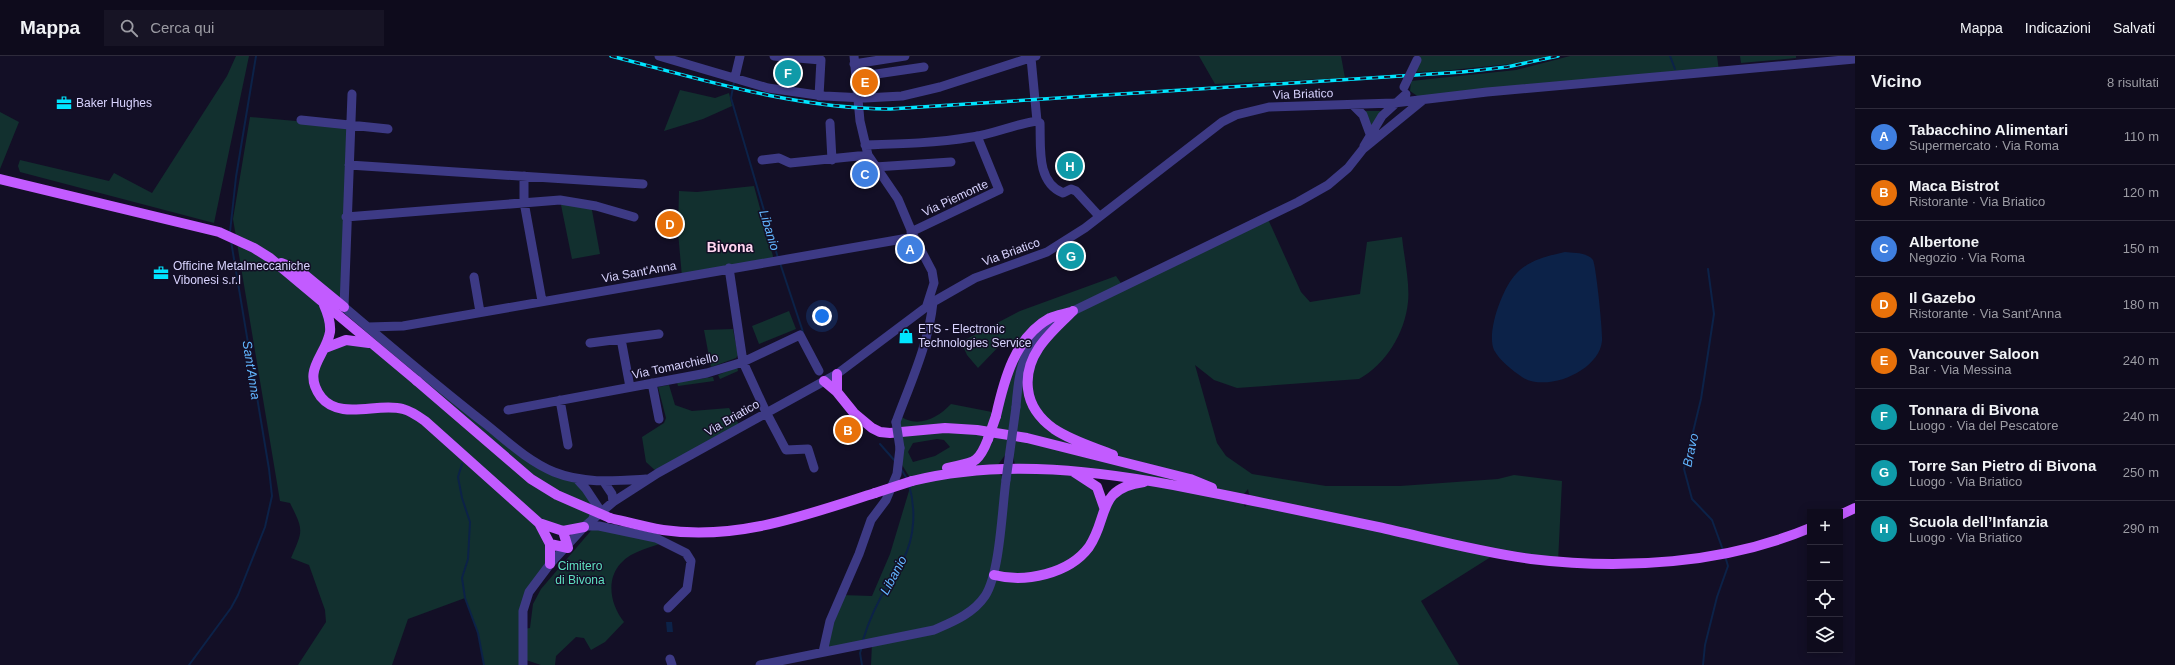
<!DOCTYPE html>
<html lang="it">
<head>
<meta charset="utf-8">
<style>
  body { margin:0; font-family:Arial,sans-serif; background:#171425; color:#f1f3f6 }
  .controls { position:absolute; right:12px; bottom:12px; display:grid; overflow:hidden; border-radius:0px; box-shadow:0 2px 10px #0003 }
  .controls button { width:36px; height:36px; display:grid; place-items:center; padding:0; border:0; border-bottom:1px solid #2e2b3b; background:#0e0b1c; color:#f1f3f6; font:20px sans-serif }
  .you { position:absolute; left:822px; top:260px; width:14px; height:14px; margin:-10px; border:3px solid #fff; border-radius:50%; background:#1a73e8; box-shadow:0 0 0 6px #1a73e833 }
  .badge { display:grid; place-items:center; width:26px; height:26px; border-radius:50%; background:#00e5ff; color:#fff; font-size:13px; font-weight:700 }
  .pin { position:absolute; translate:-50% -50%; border:2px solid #fff; box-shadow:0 1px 4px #0006 }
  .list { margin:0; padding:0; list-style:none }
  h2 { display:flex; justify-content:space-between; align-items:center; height:52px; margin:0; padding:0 16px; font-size:17px }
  h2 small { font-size:13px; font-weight:400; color:#9b9ba3 }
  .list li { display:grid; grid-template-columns:26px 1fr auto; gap:12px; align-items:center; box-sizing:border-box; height:56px; padding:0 16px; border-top:1px solid #2e2b3b }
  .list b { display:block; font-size:15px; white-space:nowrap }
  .list p { margin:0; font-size:13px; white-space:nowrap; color:#9b9ba3 }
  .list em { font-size:13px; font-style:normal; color:#9b9ba3 }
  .icon { flex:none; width:22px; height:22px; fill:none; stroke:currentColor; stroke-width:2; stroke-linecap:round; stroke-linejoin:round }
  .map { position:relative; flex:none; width:1855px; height:609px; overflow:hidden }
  header { display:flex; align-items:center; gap:24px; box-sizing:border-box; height:56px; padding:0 20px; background:#0e0b1c; border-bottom:1px solid #2e2b3b }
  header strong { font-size:19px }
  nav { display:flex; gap:22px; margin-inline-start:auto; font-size:14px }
  .search { width:280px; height:36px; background:#171425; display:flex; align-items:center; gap:10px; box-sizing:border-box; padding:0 14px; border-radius:0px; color:#9b9ba3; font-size:15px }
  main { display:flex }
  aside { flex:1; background:#0e0b1c }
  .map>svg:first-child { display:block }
  .green { fill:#12302f; fill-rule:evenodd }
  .water { fill:#0c2248 }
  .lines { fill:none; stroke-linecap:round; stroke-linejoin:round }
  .stream { stroke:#0c2248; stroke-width:2 }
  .minor { stroke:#3d3a85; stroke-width:9 }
  .major { stroke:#c25bff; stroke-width:10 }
  .rail-casing { stroke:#00e5ff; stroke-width:3.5 }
  .rail { stroke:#130f26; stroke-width:2; stroke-dasharray:6; stroke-linecap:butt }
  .minor-bridge { stroke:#3d3a85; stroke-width:9 }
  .major-bridge { stroke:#c25bff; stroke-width:10 }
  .labels { text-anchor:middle; stroke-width:3; stroke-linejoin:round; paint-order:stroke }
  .street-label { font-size:12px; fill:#d9d4ff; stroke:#130f26 }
  .poi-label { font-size:12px; fill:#d9d4ff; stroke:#130f26; text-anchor:start }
  .park-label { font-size:12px; fill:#5fe0c0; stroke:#130f26 }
  .water-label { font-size:13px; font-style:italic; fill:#62b6ff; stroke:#130f26 }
  .quarter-label { font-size:14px; font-weight:bold; fill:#ffd6f0; stroke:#130f26 }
</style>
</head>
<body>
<header>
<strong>Mappa</strong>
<div class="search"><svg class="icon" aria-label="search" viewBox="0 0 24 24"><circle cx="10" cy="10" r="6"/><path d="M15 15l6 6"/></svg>Cerca qui</div>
<nav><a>Mappa</a><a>Indicazioni</a><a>Salvati</a></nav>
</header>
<main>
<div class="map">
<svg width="1855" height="609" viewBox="0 0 1855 609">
  <rect width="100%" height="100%" fill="#130f26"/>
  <path class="green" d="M236,0h13l-35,167 -194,-51 -2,-6 2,-6 89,21 5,-8 38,20 75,-117z
    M1199,0h142l4,22 -130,6z
    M1420,0h129l-29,7 -78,8 -27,1 2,-12z
    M1570,0h147l2,15 -296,29 -13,-9 1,-10 105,-11z
    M1740,0h56v2l-55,5z
    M680,34l35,8 14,-5 3,13 -29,13 -39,12z
    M1364,55h18l-10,17 -2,-7z
    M0,56l19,10 -19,47z
    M250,61l101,9 -7,181 -20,-4 9,41 37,-1 81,54 83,65 42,16 17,20v21l-30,12 -24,-8 11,41 -21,28 -6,37 7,-1 3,-24 8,-15 54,-63 71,16c-15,5 -34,9 -45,21 -16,17 -10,43 3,59l-19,20 -14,8 -7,-12 -8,-1 -20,19 -1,9h-14l-18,-6v6h-39l-6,-32 -13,-35 -57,21 -16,46h-94l28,-43 -1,-12 -16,-45 -18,-7c12,-28 13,-27 -1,-55l-10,-2 -47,-282z
    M754,130l20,74 -92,17 -4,-45 1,-41 18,1z
    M560,144l31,5 9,49 -28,5z
    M1267,161l34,75 9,10 50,-8 7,-52 35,-5c2,20 8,46 6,65 -3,31 -22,62 -49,77l-122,9 -23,-8 -19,-15 22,78 9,13 26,18 74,12h74l98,-7 16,-4 48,6 -4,81 -61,-9 -76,48 38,64h-588l1,-22 -49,9 18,-57 31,1 18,-42 22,-73 -13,-21v-45c17,14 38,4 52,-11l41,8 25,-65 -12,-7 -27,28 -11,-13 -6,-13 59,-31 96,-35 7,10zM937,383l7,1 6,7 -15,9 -22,6 -5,-10 5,-9zM1011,391l5,22 -10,10 -12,-9zM1072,414l79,12 -38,14 -12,1zM1190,423l37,17 -71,-15zM1248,433l2,11 -5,7 -4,-9z
    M789,255l7,18 -37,15 -7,-18z
    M733,273l5,26 -2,3 -25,9 -7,-37z
    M737,311l1,4 -18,8 -2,-4z
    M713,321l1,4 -36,5 -1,-4z
    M669,329l6,20 17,6 37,-3 11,18 -82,47 -12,-11 -4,-25 22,-14 2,-5 -8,-31z"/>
  <path class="water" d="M1565,196c8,1 22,0 28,8 3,6 10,73 9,81 -3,30 -55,52 -80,36 -10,-7 -22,-16 -28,-27 -8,-18 9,-63 22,-76 13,-14 31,-18 49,-22z
    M666,566h6l1,10h-6z"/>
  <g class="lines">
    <path class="stream" d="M1670,0l5,13
      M734,26l-3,16 47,160
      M230,176l6,-55 20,-121
      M780,207l23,69
      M1708,213l6,45 -13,85 -17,70 8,30 20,21 11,30
      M880,388l15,17
      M462,408l-4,13 4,21 8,24 -2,37 -6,19 3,20 13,35 6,32
      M900,411l7,12
      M863,584c6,-20 16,-41 27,-59 4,-7 10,-13 13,-21 12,-23 13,-51 6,-75
      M862,591l-2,6 2,12
      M189,609l42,-57 7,-13 27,-68 7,-31 -3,-27 -38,-228
      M1703,609l2,-20 12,-48 11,-31 -3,-10"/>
    <path class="minor" d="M659,0l109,32 56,8 41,2 37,-2 38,-9 96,-31
      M774,0l47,4 -2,36
      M854,0l6,65 8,34 30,44 16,38 18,34 2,12 -7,22
      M1031,2l6,63
      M854,8l51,-8
      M735,21l5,-21
      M856,21l68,-10
      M352,38l-8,213c47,40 94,80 143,118 21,17 41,36 67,47 30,12 61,9 92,7
      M1353,49l10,10 7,19
      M301,64l87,9
      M830,67l2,37
      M865,89c36,-1 72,-2 107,-8 22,-3 43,-13 65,-16l3,2c1,24 -4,59 23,70l8,-4 5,2 23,25
      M1364,90l18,-30 24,-22
      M762,104l17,-2 11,5 78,-8
      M349,109l294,19
      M875,111l76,-5
      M524,120v26l18,99
      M346,161l214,-17 36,6 38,11
      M911,176l88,-42 -22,-54
      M729,212l14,94 23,50 20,38 22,-1 6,19
      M474,221l6,35
      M368,271l35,-1 511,-89
      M621,283l9,48
      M590,287l69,-9
      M652,327l7,36
      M560,344l8,45
      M1016,351c4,-53 11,-68 57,-96l225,-109 30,-17 20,-17 15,-19 60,-49
      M508,354l199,-37 36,-11 57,-27 19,36
      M896,366c14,-38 33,-79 37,-120
      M576,422l10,11 12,18 -5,11
      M604,426l8,12 1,8
      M586,470h13l57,12 30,15 5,8 -4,28 -19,19
      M823,596l7,-31 29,-67 12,-34 15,-20 11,-26 3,-26
      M670,603l2,6
      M523,609v-54l6,-19 21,-28 34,-37 29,-25 45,-29 179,-99 96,-72 42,-24 72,-26 38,-24 137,-106 14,-7 33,-8 125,-4 93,-11 368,-33
      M760,609l174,-35c18,-8 39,-16 51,-34 15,-23 17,-87 21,-116"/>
    <path class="major" d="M0,123l219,53 35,16 16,10 147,123
      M281,207l18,7 45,37
      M324,249c4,9 7,17 6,27 -4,24 -29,38 -9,65 19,24 57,5 82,12 8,2 15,7 22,12l114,102 11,21v20
      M1073,255c-23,22 -49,44 -45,78 2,18 12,30 26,40 18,12 39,18 59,26
      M325,292l21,-8 23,3
      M837,318v18
      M824,325l13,11 17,21 18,15 8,4 10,1 55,-5 32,2 50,8 163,41 22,9
      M996,360c8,-36 19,-79 54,-98 7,-3 15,-4 21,-6
      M947,412c26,-6 31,-3 41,-29
      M1074,416l23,15 7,20
      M912,425c93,-23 189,-10 282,8 61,12 123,25 184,38 50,11 101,25 153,32 92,11 193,5 279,-31
      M1840,459l15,-7
      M610,462c17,4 35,9 53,12 74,11 143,-15 212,-37
      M539,467l24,8 21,-4
      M550,488l18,4 -5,-17
      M994,519c31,8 75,-1 95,-28 20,-29 7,-59 55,-65"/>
    <g class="rail-casing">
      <path id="rail" d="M611,0c93,24 182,52 279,53l572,-37 45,-5 51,-11"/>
    </g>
    <use href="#rail" class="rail"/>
    <path class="minor-bridge" d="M1404,31l13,-27
      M896,366l4,26
      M1006,424l10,-73"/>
    <path class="major-bridge" d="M417,325l114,98 26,16 53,23
      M988,383l8,-23
      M875,437l37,-12"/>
  </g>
  <defs>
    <g id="office-bare" transform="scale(1.2)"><path d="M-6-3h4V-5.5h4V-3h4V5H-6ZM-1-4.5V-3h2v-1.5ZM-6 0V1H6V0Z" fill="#00e5ff" stroke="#130f26" stroke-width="2.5" paint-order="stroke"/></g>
    <g id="shop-bare" transform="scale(1.2)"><path d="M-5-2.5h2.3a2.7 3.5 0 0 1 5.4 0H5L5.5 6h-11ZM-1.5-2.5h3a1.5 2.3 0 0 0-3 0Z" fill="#00e5ff" stroke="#130f26" stroke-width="2.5" paint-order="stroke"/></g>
  </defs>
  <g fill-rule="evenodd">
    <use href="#office-bare" x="64" y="47"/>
    <use href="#office-bare" x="161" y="217"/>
    <use href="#shop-bare" x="906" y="280"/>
  </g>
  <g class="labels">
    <g class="street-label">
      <text transform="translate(1303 38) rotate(-2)" y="4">Via Briatico</text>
      <text transform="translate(955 142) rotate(-25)" y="4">Via Piemonte</text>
      <text transform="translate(1011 196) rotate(-20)" y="4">Via Briatico</text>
      <text transform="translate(639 216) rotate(-10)" y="4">Via Sant'Anna</text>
      <text transform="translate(675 310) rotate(-12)" y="4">Via Tomarchiello</text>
      <text transform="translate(732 362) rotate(-30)" y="4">Via Briatico</text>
    </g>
    <g class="poi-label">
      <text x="76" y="51">Baker Hughes</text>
      <text x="173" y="214">Officine Metalmeccaniche<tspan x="173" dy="14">Vibonesi s.r.l</tspan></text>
      <text x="918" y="277">ETS - Electronic<tspan x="918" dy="14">Technologies Service</tspan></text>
    </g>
    <g class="park-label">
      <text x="580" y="514">Cimitero<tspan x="580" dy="14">di Bivona</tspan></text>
    </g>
    <g class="water-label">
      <text transform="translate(770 174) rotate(73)" y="5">Libanio</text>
      <text transform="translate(252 314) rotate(81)" y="5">Sant'Anna</text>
      <text transform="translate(1690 394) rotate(-78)" y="5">Bravo</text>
      <text transform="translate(893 519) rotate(-62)" y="5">Libanio</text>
    </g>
    <g class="quarter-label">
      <text x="730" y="196">Bivona</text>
    </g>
  </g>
</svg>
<div class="controls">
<button>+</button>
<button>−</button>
<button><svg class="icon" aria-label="locate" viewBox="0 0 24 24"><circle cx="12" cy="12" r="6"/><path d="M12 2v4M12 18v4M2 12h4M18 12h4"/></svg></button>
<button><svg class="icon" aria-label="layers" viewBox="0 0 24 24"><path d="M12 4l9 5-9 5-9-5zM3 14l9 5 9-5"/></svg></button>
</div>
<div class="you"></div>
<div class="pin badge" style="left:910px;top:193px;background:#3f7fe0">A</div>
<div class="pin badge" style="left:848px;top:374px;background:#e8710a">B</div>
<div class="pin badge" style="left:865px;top:118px;background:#3f7fe0">C</div>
<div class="pin badge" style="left:670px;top:168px;background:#e8710a">D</div>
<div class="pin badge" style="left:865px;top:26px;background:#e8710a">E</div>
<div class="pin badge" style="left:788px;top:17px;background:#0f9aa8">F</div>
<div class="pin badge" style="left:1071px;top:200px;background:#0f9aa8">G</div>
<div class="pin badge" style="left:1070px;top:110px;background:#0f9aa8">H</div>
</div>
<aside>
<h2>Vicino<small>8 risultati</small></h2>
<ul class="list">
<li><span class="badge" style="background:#3f7fe0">A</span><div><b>Tabacchino Alimentari</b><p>Supermercato · Via Roma</p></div><em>110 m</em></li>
<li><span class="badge" style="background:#e8710a">B</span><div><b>Maca Bistrot</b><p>Ristorante · Via Briatico</p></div><em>120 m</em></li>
<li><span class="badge" style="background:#3f7fe0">C</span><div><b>Albertone</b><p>Negozio · Via Roma</p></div><em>150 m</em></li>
<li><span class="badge" style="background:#e8710a">D</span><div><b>Il Gazebo</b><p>Ristorante · Via Sant'Anna</p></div><em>180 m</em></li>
<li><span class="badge" style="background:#e8710a">E</span><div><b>Vancouver Saloon</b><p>Bar · Via Messina</p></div><em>240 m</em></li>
<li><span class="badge" style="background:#0f9aa8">F</span><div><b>Tonnara di Bivona</b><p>Luogo · Via del Pescatore</p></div><em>240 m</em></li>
<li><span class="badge" style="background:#0f9aa8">G</span><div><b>Torre San Pietro di Bivona</b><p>Luogo · Via Briatico</p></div><em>250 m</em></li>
<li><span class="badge" style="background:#0f9aa8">H</span><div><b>Scuola dell’Infanzia</b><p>Luogo · Via Briatico</p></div><em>290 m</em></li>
</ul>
</aside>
</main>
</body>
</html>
